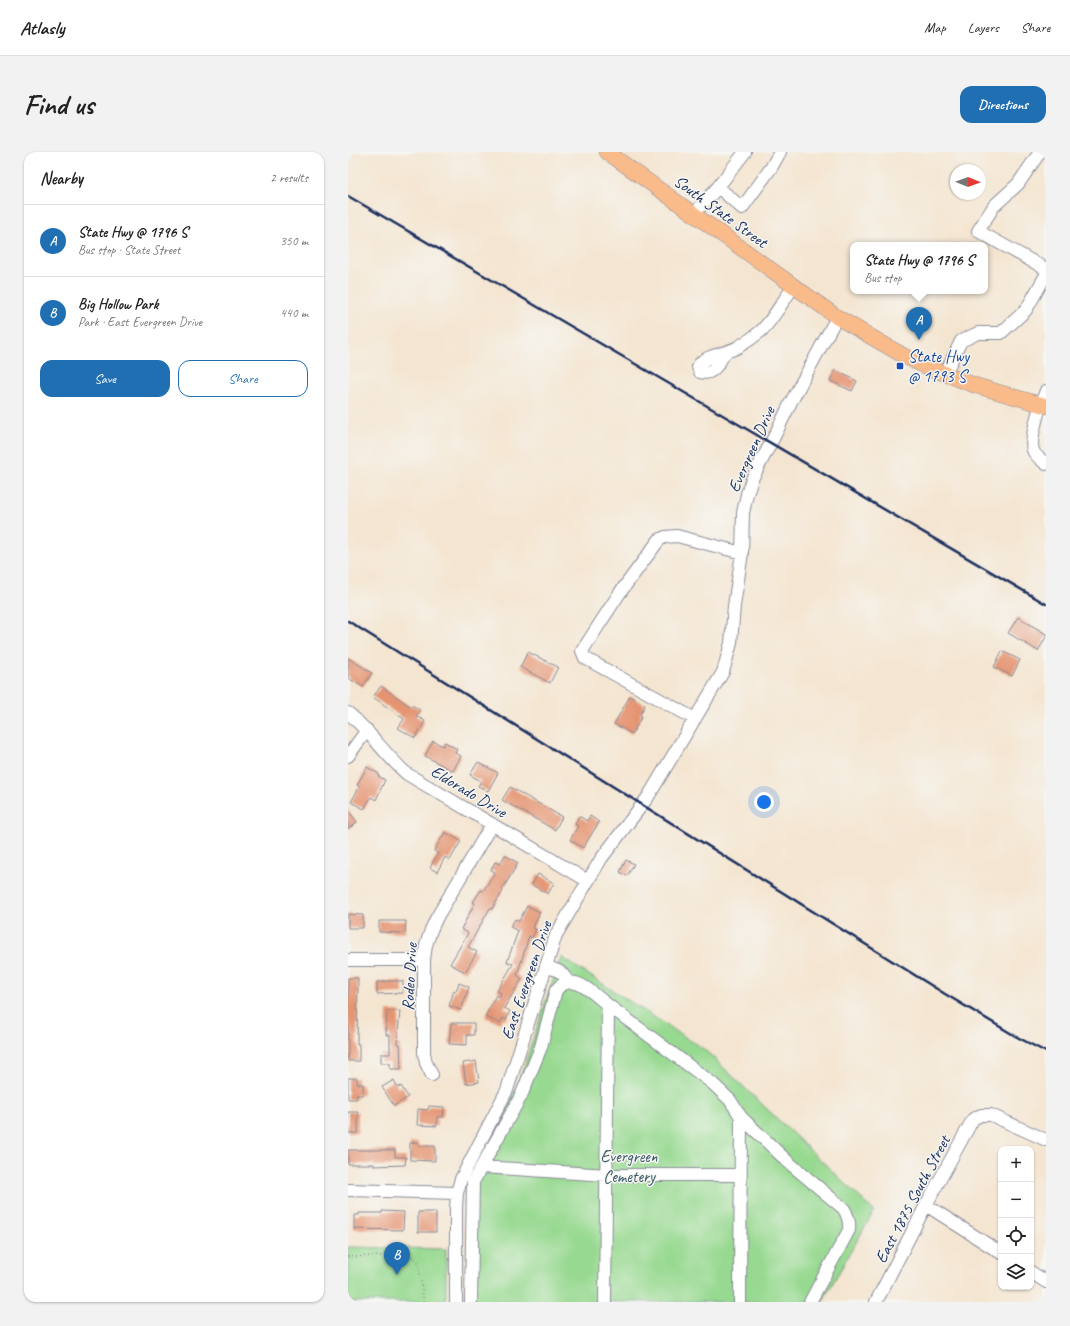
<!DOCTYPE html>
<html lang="en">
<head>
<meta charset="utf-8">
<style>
  body { margin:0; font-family:Caveat,sans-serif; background:#f2f2f2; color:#222 }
  .controls { position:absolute; right:12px; bottom:12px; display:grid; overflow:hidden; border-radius:8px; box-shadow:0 1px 3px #0004 }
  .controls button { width:36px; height:36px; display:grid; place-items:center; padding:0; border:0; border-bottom:1px solid #e0e0e0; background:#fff; color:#222; font:20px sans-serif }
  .compass { position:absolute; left:602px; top:12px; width:36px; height:36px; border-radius:50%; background:#fff; box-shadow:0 1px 3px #0004; rotate:91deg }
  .you { position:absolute; left:416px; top:650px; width:14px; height:14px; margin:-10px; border:3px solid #fff; border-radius:50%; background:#1a73e8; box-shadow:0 0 0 6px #1a73e833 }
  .badge { display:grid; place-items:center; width:26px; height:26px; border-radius:50%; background:#1f6fb2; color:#fff; font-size:13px; font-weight:700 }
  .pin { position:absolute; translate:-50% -33px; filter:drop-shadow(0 1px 2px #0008) }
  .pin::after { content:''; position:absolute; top:21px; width:14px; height:12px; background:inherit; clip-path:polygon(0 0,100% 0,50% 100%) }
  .popup { position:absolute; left:502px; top:90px; width:138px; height:52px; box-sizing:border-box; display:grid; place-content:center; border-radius:8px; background:#fff; filter:drop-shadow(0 1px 3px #0005); font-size:13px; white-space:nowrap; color:#767676 }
  .popup b { font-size:15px; color:#222 }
  .popup::after { content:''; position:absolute; left:50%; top:100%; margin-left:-8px; border:8px solid transparent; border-top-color:#fff }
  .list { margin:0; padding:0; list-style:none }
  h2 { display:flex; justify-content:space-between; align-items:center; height:52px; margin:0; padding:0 16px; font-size:17px }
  h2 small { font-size:13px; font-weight:400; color:#767676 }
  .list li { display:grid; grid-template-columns:26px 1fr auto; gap:12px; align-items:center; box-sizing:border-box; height:72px; padding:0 16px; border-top:1px solid #e0e0e0 }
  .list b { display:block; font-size:15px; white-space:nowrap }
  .list p { margin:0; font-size:13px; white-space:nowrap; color:#767676 }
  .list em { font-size:13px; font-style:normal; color:#767676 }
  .actions { display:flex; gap:8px; padding:12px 16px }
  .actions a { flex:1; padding:9px 0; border:1px solid #1f6fb2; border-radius:12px; text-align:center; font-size:14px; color:#1f6fb2 }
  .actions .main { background:#1f6fb2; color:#fff }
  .icon { flex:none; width:22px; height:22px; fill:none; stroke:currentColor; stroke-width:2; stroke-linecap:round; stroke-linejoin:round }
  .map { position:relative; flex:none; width:698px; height:1150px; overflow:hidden; border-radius:12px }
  header { display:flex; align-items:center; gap:24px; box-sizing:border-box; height:56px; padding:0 20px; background:#fff; border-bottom:1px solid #e0e0e0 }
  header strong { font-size:19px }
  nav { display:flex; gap:22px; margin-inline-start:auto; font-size:14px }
  .intro { display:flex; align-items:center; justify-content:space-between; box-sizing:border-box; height:96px; padding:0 24px }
  h1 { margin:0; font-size:28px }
  .button { padding:10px 18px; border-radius:12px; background:#1f6fb2; color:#fff; font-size:14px; font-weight:700 }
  main { display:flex; gap:24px; padding:0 24px }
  aside { flex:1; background:#fff; border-radius:12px; box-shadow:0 1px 3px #0004 }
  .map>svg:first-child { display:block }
  .green { fill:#97d990; stroke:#598477 }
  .building { fill:#e59472 }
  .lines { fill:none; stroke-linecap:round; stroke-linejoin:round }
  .minor-casing { stroke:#888a97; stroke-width:14 }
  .major-casing { stroke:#888a97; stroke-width:16 }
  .path { stroke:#888a97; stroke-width:1.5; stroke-dasharray:1 3; stroke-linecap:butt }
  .minor { stroke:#fff; stroke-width:12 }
  .major { stroke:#fabb8b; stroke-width:15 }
  .rail { stroke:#1b2f5e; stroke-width:2.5 }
  .transit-dot { fill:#1a4fb4; stroke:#f6f6f2; stroke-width:1.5 }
  .labels { text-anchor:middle; stroke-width:3; stroke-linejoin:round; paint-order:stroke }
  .street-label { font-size:17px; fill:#1b2f5e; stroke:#f6f6f2 }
  .transit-label { font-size:17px; fill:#164399; stroke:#f6f6f2; text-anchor:start }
  .park-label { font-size:17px; fill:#3a5a6a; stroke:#f6f6f2 }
</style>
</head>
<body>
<header>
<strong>Atlasly</strong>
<nav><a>Map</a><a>Layers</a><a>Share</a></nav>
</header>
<div class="intro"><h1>Find us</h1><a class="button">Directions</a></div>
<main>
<aside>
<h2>Nearby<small>2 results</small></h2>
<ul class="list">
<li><span class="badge">A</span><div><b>State Hwy @ 1796 S</b><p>Bus stop · State Street</p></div><em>350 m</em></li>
<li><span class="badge">B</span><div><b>Big Hollow Park</b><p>Park · East Evergreen Drive</p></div><em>440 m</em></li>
</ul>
<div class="actions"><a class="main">Save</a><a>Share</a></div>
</aside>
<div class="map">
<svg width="698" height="1150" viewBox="0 0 698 1150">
  <rect width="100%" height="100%" fill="#f6f6f2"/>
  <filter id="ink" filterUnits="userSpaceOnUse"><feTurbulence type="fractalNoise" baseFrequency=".025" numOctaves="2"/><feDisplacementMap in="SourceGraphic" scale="8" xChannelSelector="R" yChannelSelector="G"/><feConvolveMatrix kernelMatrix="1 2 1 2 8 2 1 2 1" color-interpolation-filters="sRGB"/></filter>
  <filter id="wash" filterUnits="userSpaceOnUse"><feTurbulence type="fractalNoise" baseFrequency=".012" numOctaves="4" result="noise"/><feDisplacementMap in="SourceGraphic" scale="16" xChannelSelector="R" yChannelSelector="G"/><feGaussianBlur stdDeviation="0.9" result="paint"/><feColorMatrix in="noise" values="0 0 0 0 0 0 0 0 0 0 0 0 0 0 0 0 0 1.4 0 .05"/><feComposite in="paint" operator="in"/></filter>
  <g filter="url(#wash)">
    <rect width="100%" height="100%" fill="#f4e5d0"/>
    <path class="green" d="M213,805l144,93 169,161 -52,91h-356l8,-133 43,-82z
      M0,1095l98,2v53h-98z"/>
    <g id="blocks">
      <path class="building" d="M487,218l22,11 -5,10 -22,-10z
        M670,465l28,17v3l-8,14 -30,-18z
        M654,499l18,9 -8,16 -18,-9z
        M180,500l30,15 -8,16 -30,-16z
        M0,506l24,15 -9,14 -15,-9z
        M33,534l30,21 1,-2 8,5 -4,6 9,5 -10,17 -17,-10 6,-9 -31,-22z
        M282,544l15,9 -5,10 2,1 -10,18 -18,-10z
        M85,589l10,5 2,-4 12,7 -2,4 6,3 -8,15 -28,-15z
        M130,610l20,11 -10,18 -10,-5 3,-5 -11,-6z
        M19,615l12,7 -1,2 7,4 -9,20 -5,-3 -7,12 -13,-7 9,-16 -3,-1z
        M162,635l52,30 -7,13 -53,-30z
        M0,658l9,12 -9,7z
        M231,664l8,5 3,-5 9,6 -16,26 -13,-8 8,-14 -3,-2z
        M97,680l16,9 -11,19 -5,-3 -8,15 -7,-4 8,-15 -4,-2z
        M157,703l13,8 -16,27 1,1 -11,18 -2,-1 -22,39 9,5 -12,20 -15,-8 18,-31 -7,-4 14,-26 -2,-1 8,-12 2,1 12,-19 -4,-2 4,-8 5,2z
        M278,708l8,4 -7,12 -7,-4z
        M190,722l16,9 -6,11 -16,-9z
        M179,754l13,6 -7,16 3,1 -4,9 -3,-2 -12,39 5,4 -18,29 6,3 -4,9 -3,-2 -3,5 -15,-6 11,-22 3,2 2,-4 -4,-2 16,-27 -6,-2 11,-31 -8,-4 5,-8 4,2z
        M0,762l15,1v13h-15z
        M31,769h27l-1,12 -26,-1z
        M0,826h10l-1,66h2v17h-11z
        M36,829h19v12l-26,1v-12h7z
        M111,831l10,4 -8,23 -12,-4 5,-16 2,1z
        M39,859h13l-3,33h3l1,25h-11v-6h-9v-9h9v-19h-4z
        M103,871h23v12h-7v10l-18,-1z
        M128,909l3,21 -13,2 -3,-21z
        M0,926h9v6h6v11h-7l1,4h-9z
        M46,928l4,8 3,-2 7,11 -14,9 -12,-19z
        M81,954l15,1 -1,10h-6v9l-20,-1 1,-16 10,1z
        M0,960h10v21h-10z
        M70,990v4h17v15l-25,-1v-17z
        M0,998h47v7h11l-1,8 -31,1v-2h-26z
        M34,1059l22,1 -1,18 -49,-1v-14h5v-2h23z
        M70,1060h18v20h-18z"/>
    </g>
  </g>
  <g filter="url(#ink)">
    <use href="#blocks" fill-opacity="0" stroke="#888a97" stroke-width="1"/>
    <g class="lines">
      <g class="minor-casing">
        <path id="minor" d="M692,0l-22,32 -24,22 -16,25 68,38
          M370,35l24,21 29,-40 9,-16
          M346,62l24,-27 27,-35
          M377,201c-7,10 -11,23 -25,19l-2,-5c4,-12 29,-13 40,-20 7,-4 16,-10 23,-16 11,-10 23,-32 33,-45
          M597,222l16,-33 17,-8h23l25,-23 20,-35
          M698,239c-5,11 -17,48 -13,59 1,5 9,10 13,14
          M0,561c22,18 37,42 59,61l181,107
          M347,567l-103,-57 -7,-4 -3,-7 37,-57 40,-54 6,-3 12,-1 65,17
          M0,604l19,-26
          M0,808h76
          M198,815c12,3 16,4 22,15
          M260,853l104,78 18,17 11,17 46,44 57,48c4,7 6,13 5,21l-39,72
          M84,923l-6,-12 -2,-10v-93l2,-15 5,-15 6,-13 55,-93
          M134,1015l125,8h133
          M0,1038l109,3
          M578,1053l75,48
          M683,1120l15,10
          M108,1150v-93l1,-16 4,-14 46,-89 49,-155 45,-76 47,-62 75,-125 8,-29 3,-37 8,-53 1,-40 4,-19 5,-15 23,-44 16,-33 46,-85
          M123,1150l2,-120 48,-86 20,-49 15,-57c17,-20 37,4 52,15l-3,297
          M392,1150l1,-185
          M528,1150l50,-97 47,-86 8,-4h10l55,25"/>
      </g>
      <g class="major-casing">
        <path id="major" d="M259,0l230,165 67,39 21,10 49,19 72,21"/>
      </g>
      <path class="path" d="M0,1105l54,-2 12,2 4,5 6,40"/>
      <use href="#minor" class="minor"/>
      <use href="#major" class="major"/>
      <path class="rail" d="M0,44l698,408
        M0,469l597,373 72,43 29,15"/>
    </g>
  </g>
  <rect class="transit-dot" x="548" y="210" width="8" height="8" rx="2"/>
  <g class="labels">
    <g class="street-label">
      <text transform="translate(373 59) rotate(36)" y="6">South State Street</text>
      <text transform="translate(403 297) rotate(-66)" y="6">Evergreen Drive</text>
      <text transform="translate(121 639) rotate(31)" y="6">Eldorado Drive</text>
      <text transform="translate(61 825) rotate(-87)" y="6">Rodeo Drive</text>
      <text transform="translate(178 828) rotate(-71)" y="6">East Evergreen Drive</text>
      <text transform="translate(564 1047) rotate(-62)" y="6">East 1875 South Street</text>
    </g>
    <g class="transit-label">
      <text x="560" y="210">State Hwy<tspan x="560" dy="20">@ 1793 S</tspan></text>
    </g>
    <g class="park-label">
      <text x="281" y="1010">Evergreen<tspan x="281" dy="20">Cemetery</tspan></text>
    </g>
  </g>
</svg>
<div class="controls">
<button>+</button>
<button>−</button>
<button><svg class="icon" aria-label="locate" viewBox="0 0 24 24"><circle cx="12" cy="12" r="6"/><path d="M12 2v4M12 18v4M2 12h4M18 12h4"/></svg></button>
<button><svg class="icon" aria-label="layers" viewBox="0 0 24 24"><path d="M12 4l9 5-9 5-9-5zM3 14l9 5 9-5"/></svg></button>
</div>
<svg class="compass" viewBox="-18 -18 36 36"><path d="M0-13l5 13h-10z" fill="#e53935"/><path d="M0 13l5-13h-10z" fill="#767676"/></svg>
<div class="you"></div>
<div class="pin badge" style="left:571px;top:188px">A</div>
<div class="popup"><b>State Hwy @ 1796 S</b>Bus stop</div>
<div class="pin badge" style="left:49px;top:1123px">B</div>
</div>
</main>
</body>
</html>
